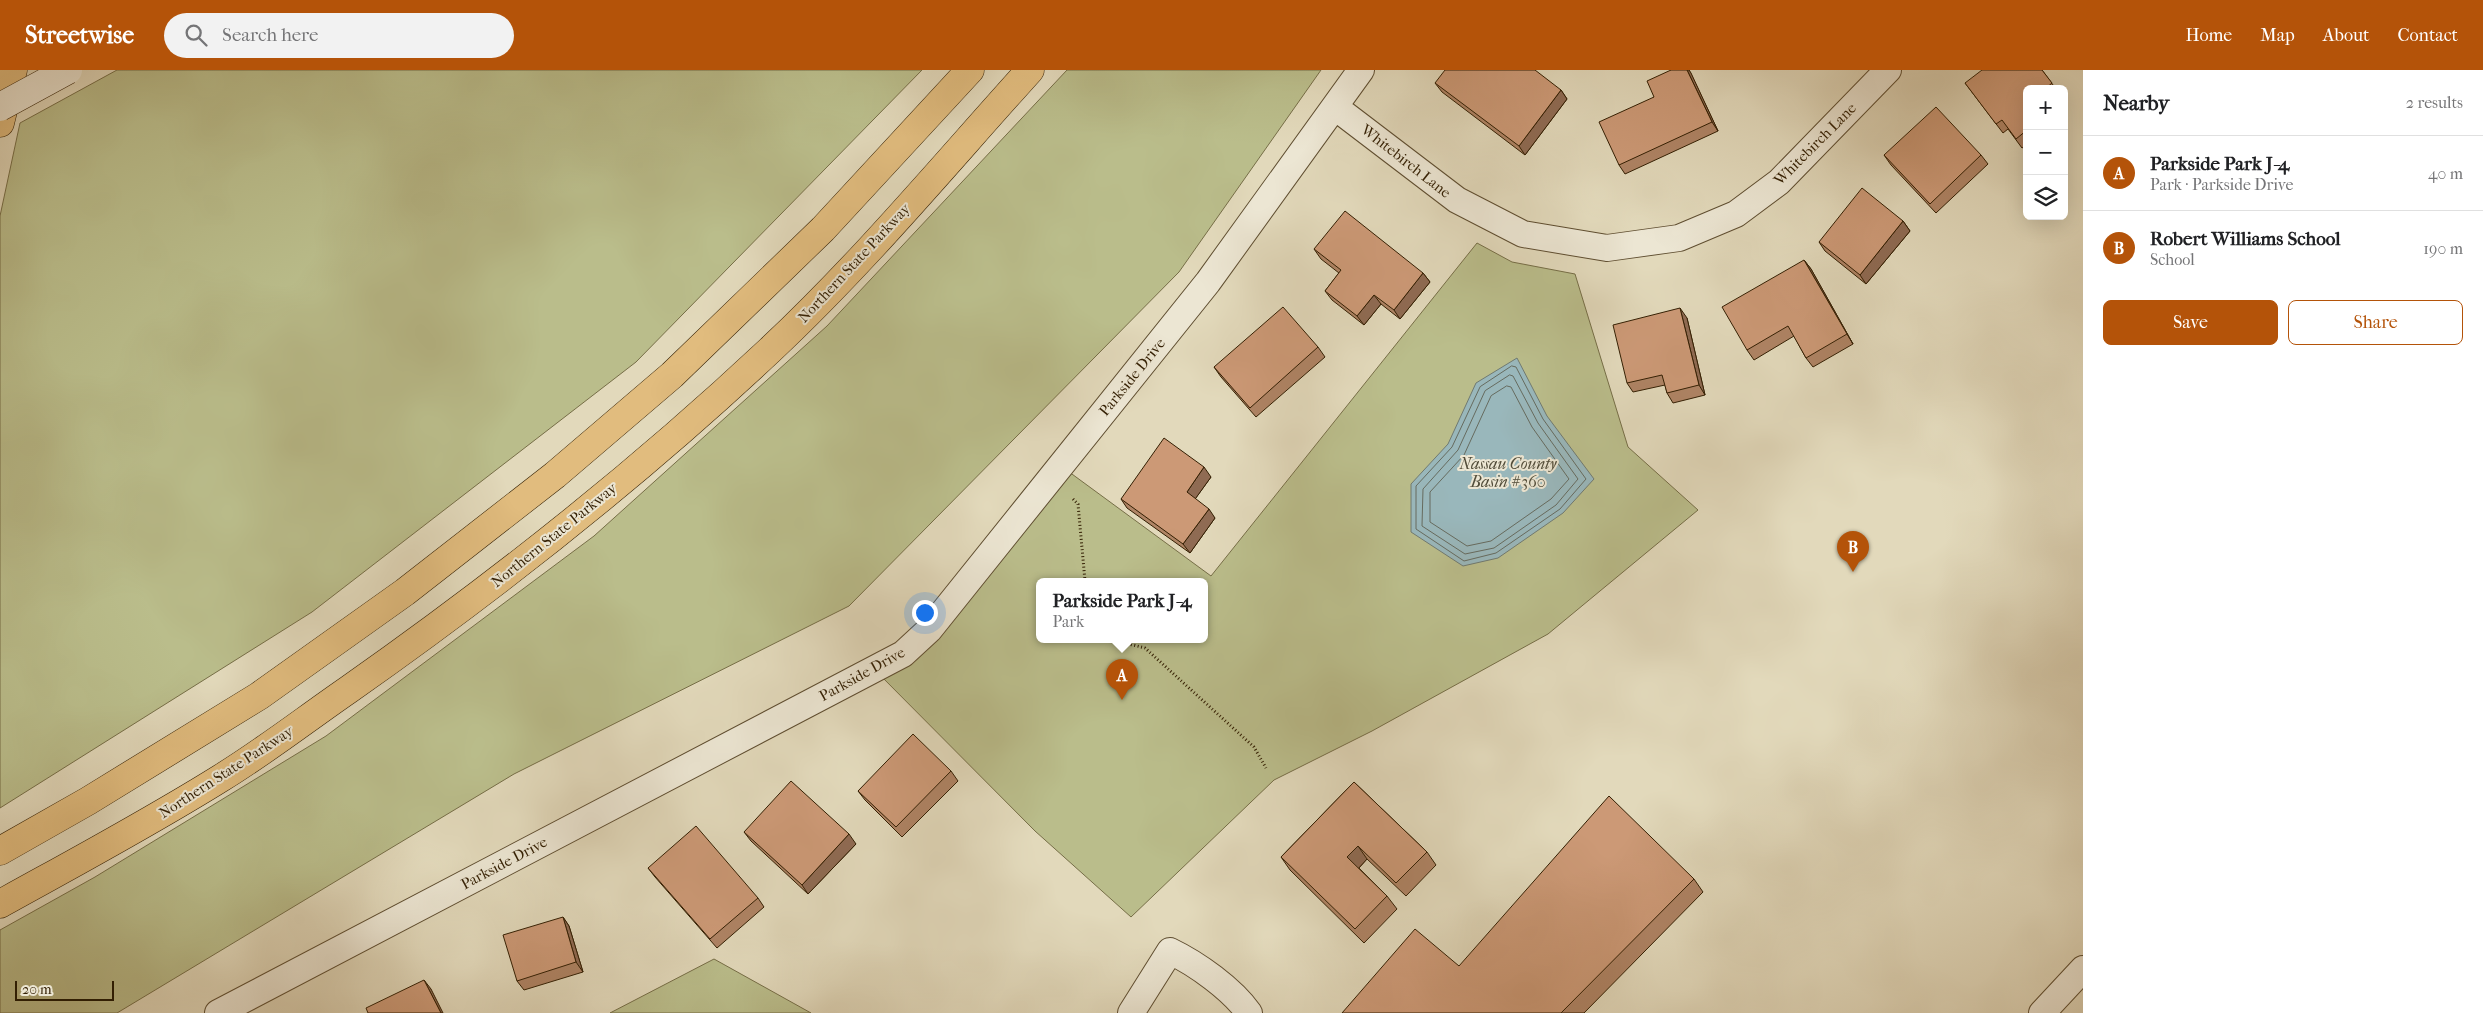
<!DOCTYPE html>
<html lang="en">
<head>
<meta charset="utf-8">
<style>
  body { margin:0; font-family:"IM FELL French Canon",serif; background:#f2f2f2; color:#202124 }
  .controls { position:absolute; right:15px; top:15px; display:grid; overflow:hidden; border-radius:8px; box-shadow:0 5px 20px #0002 }
  .controls button { width:45px; height:45px; display:grid; place-items:center; padding:0; border:0; border-bottom:1px solid #e0e0e0; background:#fff; color:#202124; font:25px sans-serif }
  .scale { position:absolute; left:15px; bottom:12px; width:99px; box-sizing:border-box; padding-left:5px; border:2px solid #331f03; border-top:0; font-size:14px; line-height:18px; white-space:nowrap; color:#331f03; -webkit-text-stroke:4px #ece6d3; paint-order:stroke }
  .you { position:absolute; left:924px; top:542px; width:18px; height:18px; margin:-12px; border:4px solid #fff; border-radius:50%; background:#1a73e8; box-shadow:0 0 0 8px #1a73e833 }
  .badge { display:grid; place-items:center; width:32px; height:32px; border-radius:50%; background:#b45309; color:#fff; font-size:16px; font-weight:700 }
  .pin { position:absolute; translate:-50% -41px; filter:drop-shadow(0 1px 2px #0008) }
  .pin::after { content:''; position:absolute; top:26px; width:18px; height:15px; background:inherit; clip-path:polygon(0 0,100% 0,50% 100%) }
  .popup { position:absolute; left:1036px; top:508px; width:172px; height:65px; box-sizing:border-box; display:grid; place-content:center; border-radius:8px; background:#fff; filter:drop-shadow(0 1px 4px #0005); font-size:16px; white-space:nowrap; color:#757577 }
  .popup b { font-size:19px; color:#202124 }
  .popup::after { content:''; position:absolute; left:50%; top:100%; margin-left:-10px; border:10px solid transparent; border-top-color:#fff }
  .list { margin:0; padding:0; list-style:none }
  h2 { display:flex; justify-content:space-between; align-items:center; height:65px; margin:0; padding:0 20px; font-size:21px }
  h2 small { font-size:16px; font-weight:400; color:#757577 }
  .list li { display:grid; grid-template-columns:32px 1fr auto; gap:15px; align-items:center; box-sizing:border-box; height:75px; padding:0 20px; border-top:1px solid #e0e0e0 }
  .list b { display:block; font-size:19px; white-space:nowrap }
  .list p { margin:0; font-size:16px; white-space:nowrap; color:#757577 }
  .list em { font-size:16px; font-style:normal; color:#757577 }
  .actions { display:flex; gap:10px; padding:15px 20px }
  .actions a { flex:1; padding:11px 0; border:1px solid #b45309; border-radius:8px; text-align:center; font-size:18px; color:#b45309 }
  .actions .main { background:#b45309; color:#fff }
  .icon { flex:none; width:28px; height:28px; fill:none; stroke:currentColor; stroke-width:2; stroke-linecap:round; stroke-linejoin:round }
  .map { position:relative; flex:none; width:2083px; height:943px; overflow:hidden }
  header { display:flex; align-items:center; gap:30px; box-sizing:border-box; height:70px; padding:0 25px; background:#b45309; color:#fff }
  header strong { font-size:24px }
  nav { display:flex; gap:28px; margin-inline-start:auto; font-size:18px }
  .search { width:350px; height:45px; background:#f2f2f2; display:flex; align-items:center; gap:12px; box-sizing:border-box; padding:0 18px; border-radius:28px; color:#757577; font-size:19px }
  main { display:flex }
  aside { flex:1; background:#fff }
  .map>svg:first-child { display:block }
  .green { fill:#babd8b; stroke:#766e47; fill-rule:evenodd }
  .water { fill:#99b7bb; stroke:#707a71 }
  .lines { fill:none; stroke-linecap:round; stroke-linejoin:round }
  .shore { stroke:#666b5f; stroke-width:1 }
  .minor-casing { stroke:#5f4e31; stroke-width:28 }
  .motorway-casing { stroke:#331f03; stroke-width:29 }
  .path { stroke:#331f03; stroke-width:3; stroke-dasharray:1 2.5; stroke-linecap:butt }
  .minor { stroke:#ece6d3; stroke-width:26 }
  .motorway { stroke:#e1bc7e; stroke-width:28 }
  .secondary-bridge-casing { stroke:#331f03; stroke-width:29; stroke-linecap:butt }
  .secondary-bridge { stroke:#ece6d3; stroke-width:28 }
  .wall { fill:#af8465; stroke:#331f03 }
  .shaded-wall { fill:#8f6b53; stroke:#331f03 }
  .building { fill:#cc9976; stroke:#331f03 }
  .labels { text-anchor:middle; stroke-width:4; stroke-linejoin:round; paint-order:stroke }
  .street-label { font-size:15px; fill:#331f03; stroke:#ece6d3 }
  .water-label { font-size:16px; font-style:italic; fill:#524d3a; stroke:#ece6d3 }
</style>
</head>
<body>
<header>
<strong>Streetwise</strong>
<div class="search"><svg class="icon" aria-label="search" viewBox="0 0 24 24"><circle cx="10" cy="10" r="6"/><path d="M15 15l6 6"/></svg>Search here</div>
<nav><a>Home</a><a>Map</a><a>About</a><a>Contact</a></nav>
</header>
<main>
<div class="map">
<svg width="2083" height="943" viewBox="0 0 2083 943">
  <rect width="100%" height="100%" fill="#e2d9bb"/>
  <filter id="stains"><feTurbulence type="fractalNoise" baseFrequency=".004" numOctaves="4"/><feColorMatrix values="0 0 0 0 .2 0 0 0 0 .09 0 0 0 0 .02 0 0 0 .5 -.17"/></filter>
  <radialGradient id="worn" r=".72"><stop offset=".6" stop-color="#630" stop-opacity="0"/><stop offset="1" stop-color="#630" stop-opacity=".3"/></radialGradient>
  <path class="green" d="M117,0h805l-286,292 -324,250 -312,196v-592l20,-93z
    M1067,0h254l-142,202 -330,334 -335,168 -397,239h-117v-83l95,-53 231,-141 268,-200 233,-210z
    M1477,173l35,19 63,12 53,173 70,63 -150,124 -176,97 -98,49 -143,137 -96,-86 -161,-162 29,-15 158,-188 150,110zM1040,511h164v58h-164z
    M714,889l97,54h-201z"/>
  <path class="water" d="M1517,288l30,58 47,63 -31,34 -65,45 -35,8 -52,-34v-48l37,-40 28,-61z"/>
  <g class="lines">
    <path class="shore" d="M1512,296l4,1 27,52 43,60 -26,30 -64,44 -32,8 -48,-32v-43l36,-39 28,-60z
      M1510,305l3,1 25,47 40,56 -22,26 -62,43 -29,6 -43,-28 1,-37 35,-39 27,-59z
      M1507,316l4,1 21,40 37,52 -18,20 -60,42 -24,5 -37,-24v-30l34,-37 27,-59z"/>
    <g class="minor-casing">
      <path id="minor" d="M1335,37l122,93 66,34 84,14 72,-10 57,-24 43,-32 109,-112
        M218,943l685,-359 26,-24 279,-348 153,-212
        M1131,943l39,-62c27,13 62,38 79,62
        M2042,943l41,-44"/>
    </g>
    <g class="motorway-casing">
      <path id="motorway" d="M0,53l13,-53
        M0,781l88,-50 171,-105 146,-104 150,-117 117,-100 151,-146 147,-159
        M0,834c74,-41 149,-81 221,-126 44,-27 85,-59 127,-88 148,-104 290,-216 422,-340 93,-87 175,-186 260,-280"/>
    </g>
    <path class="path" d="M1073,429l5,5 7,77
      M1122,569l7,5 16,4 109,99 12,21"/>
    <use href="#minor" class="minor"/>
    <use href="#motorway" class="motorway"/>
    <g class="secondary-bridge-casing">
      <path id="secondary-bridge" d="M0,37l68,-37"/>
    </g>
    <use href="#secondary-bridge" class="secondary-bridge"/>
  </g>
  <path class="wall" d="M1671,0h18l29,61 -93,43 -6,-9 35,-68z
    M2042,0l14,19h-29v56l-5,3 -14,-19 -5,4 -38,-50z
    M1435,13l126,7 6,9 -42,56 -83,-63z
    M1884,85h97l7,9 -52,49 -45,-48z
    M1903,151l7,10 -44,53 -41,-33 -6,-9z
    M1314,179l109,24 7,9 -30,37 -19,-15 -17,21 -32,-25 -7,-9 14,-18 -18,-14z
    M1804,190l7,9 42,75 -40,23 -7,-9 -12,-22 -40,24 -7,-10z
    M1687,248l18,77 -32,8 -6,-10 -2,-8 -32,7 -6,-9z
    M1318,277l7,10 -69,60 -35,-40 -7,-10z
    M1211,407l-16,22 20,19 -25,35 -63,-45 -6,-9z
    M951,701l7,10 -56,56 -37,-37 -7,-9z
    M1354,712l73,70 9,13 -30,31 -39,-37 -8,9 28,28 10,13 -33,34 -74,-73 -9,-13z
    M744,762l112,12 -48,50 -57,-53z
    M648,798l110,30 6,9 -47,41 -62,-71z
    M1694,809l9,13 -119,121h-242l117,-47z
    M563,847l6,9 14,46 -59,18 -7,-9z"/>
  <path class="shaded-wall" d="M1687,0h2l2,3 27,58 -6,-9z
    M1561,20l6,9 -42,56 -6,-9z
    M1903,151l7,10 -44,53 -6,-9z
    M1804,190l7,9 42,75 -6,-10z
    M1423,203l7,9 -30,37 -6,-9z
    M1374,225l7,9 -17,21 -7,-9z
    M1680,238l7,10 18,77 -6,-10z
    M1204,397l7,10 -18,25 -6,-10z
    M1209,439l6,9 -25,35 -7,-9z
    M849,764l7,10 -48,50 -6,-9z
    M1358,776l9,13 -11,12 -9,-14z
    M563,847l6,9 14,46 -7,-10z
    M424,910l7,9 12,24h-2z"/>
  <path class="building" d="M1445,0h90l26,20 -42,56 -84,-63z
    M1671,0h16l25,52 -93,43 -20,-43 55,-25 -7,-16z
    M1982,0h60l10,13 -7,6h-18v13l-1,1 1,1v26l-11,9 -14,-19 -6,4 -31,-41z
    M1936,37l45,48 -51,49 -46,-49z
    M1862,118l41,33 -43,54 -41,-33z
    M1345,141l78,62 -29,37 -20,-15 -17,21 -32,-25 16,-21 -27,-21z
    M1804,190l43,74 -41,24 -18,-32 -41,24 -25,-43z
    M1283,237l35,40 -68,61 -36,-41z
    M1680,238l19,77 -32,8 -5,-18 -35,8 -14,-58z
    M1164,368l40,29 -17,25 22,17 -26,35 -62,-45z
    M913,664l38,37 -55,56 -38,-36z
    M791,711l58,53 -47,51 -58,-53z
    M1354,712l73,70 -31,31 -38,-37 -11,11 40,39 -32,33 -74,-72z
    M1609,726l85,83 -133,134h-219l73,-84 44,37z
    M696,756l62,72 -48,41 -62,-71z
    M563,847l13,45 -59,19 -14,-46z
    M424,910l17,33h-73l-2,-5z"/>
  <g class="labels">
    <g class="street-label">
      <text transform="translate(1815 74) rotate(-45)" y="5">Whitebirch Lane</text>
      <text transform="translate(1406 91) rotate(38)" y="5">Whitebirch Lane</text>
      <text transform="translate(854 193) rotate(-47)" y="5">Northern State Parkway</text>
      <text transform="translate(1132 307) rotate(-51)" y="5">Parkside Drive</text>
      <text transform="translate(554 465) rotate(-39)" y="5">Northern State Parkway</text>
      <text transform="translate(862 604) rotate(-29)" y="5">Parkside Drive</text>
      <text transform="translate(226 702) rotate(-33)" y="5">Northern State Parkway</text>
      <text transform="translate(504 793) rotate(-28)" y="5">Parkside Drive</text>
    </g>
    <g class="water-label">
      <text x="1508" y="399">Nassau County<tspan x="1508" dy="18">Basin #360</tspan></text>
    </g>
  </g>
  <rect width="100%" height="100%" filter="url(#stains)"/>
  <rect width="100%" height="100%" fill="url(#worn)"/>
</svg>
<div class="controls">
<button>+</button>
<button>−</button>
<button><svg class="icon" aria-label="layers" viewBox="0 0 24 24"><path d="M12 4l9 5-9 5-9-5zM3 14l9 5 9-5"/></svg></button>
</div>
<div class="scale">20 m</div>
<div class="you"></div>
<div class="pin badge" style="left:1122px;top:630px">A</div>
<div class="popup"><b>Parkside Park J-4</b>Park</div>
<div class="pin badge" style="left:1853px;top:502px">B</div>
</div>
<aside>
<h2>Nearby<small>2 results</small></h2>
<ul class="list">
<li><span class="badge">A</span><div><b>Parkside Park J-4</b><p>Park · Parkside Drive</p></div><em>40 m</em></li>
<li><span class="badge">B</span><div><b>Robert Williams School</b><p>School</p></div><em>190 m</em></li>
</ul>
<div class="actions"><a class="main">Save</a><a>Share</a></div>
</aside>
</main>
</body>
</html>
